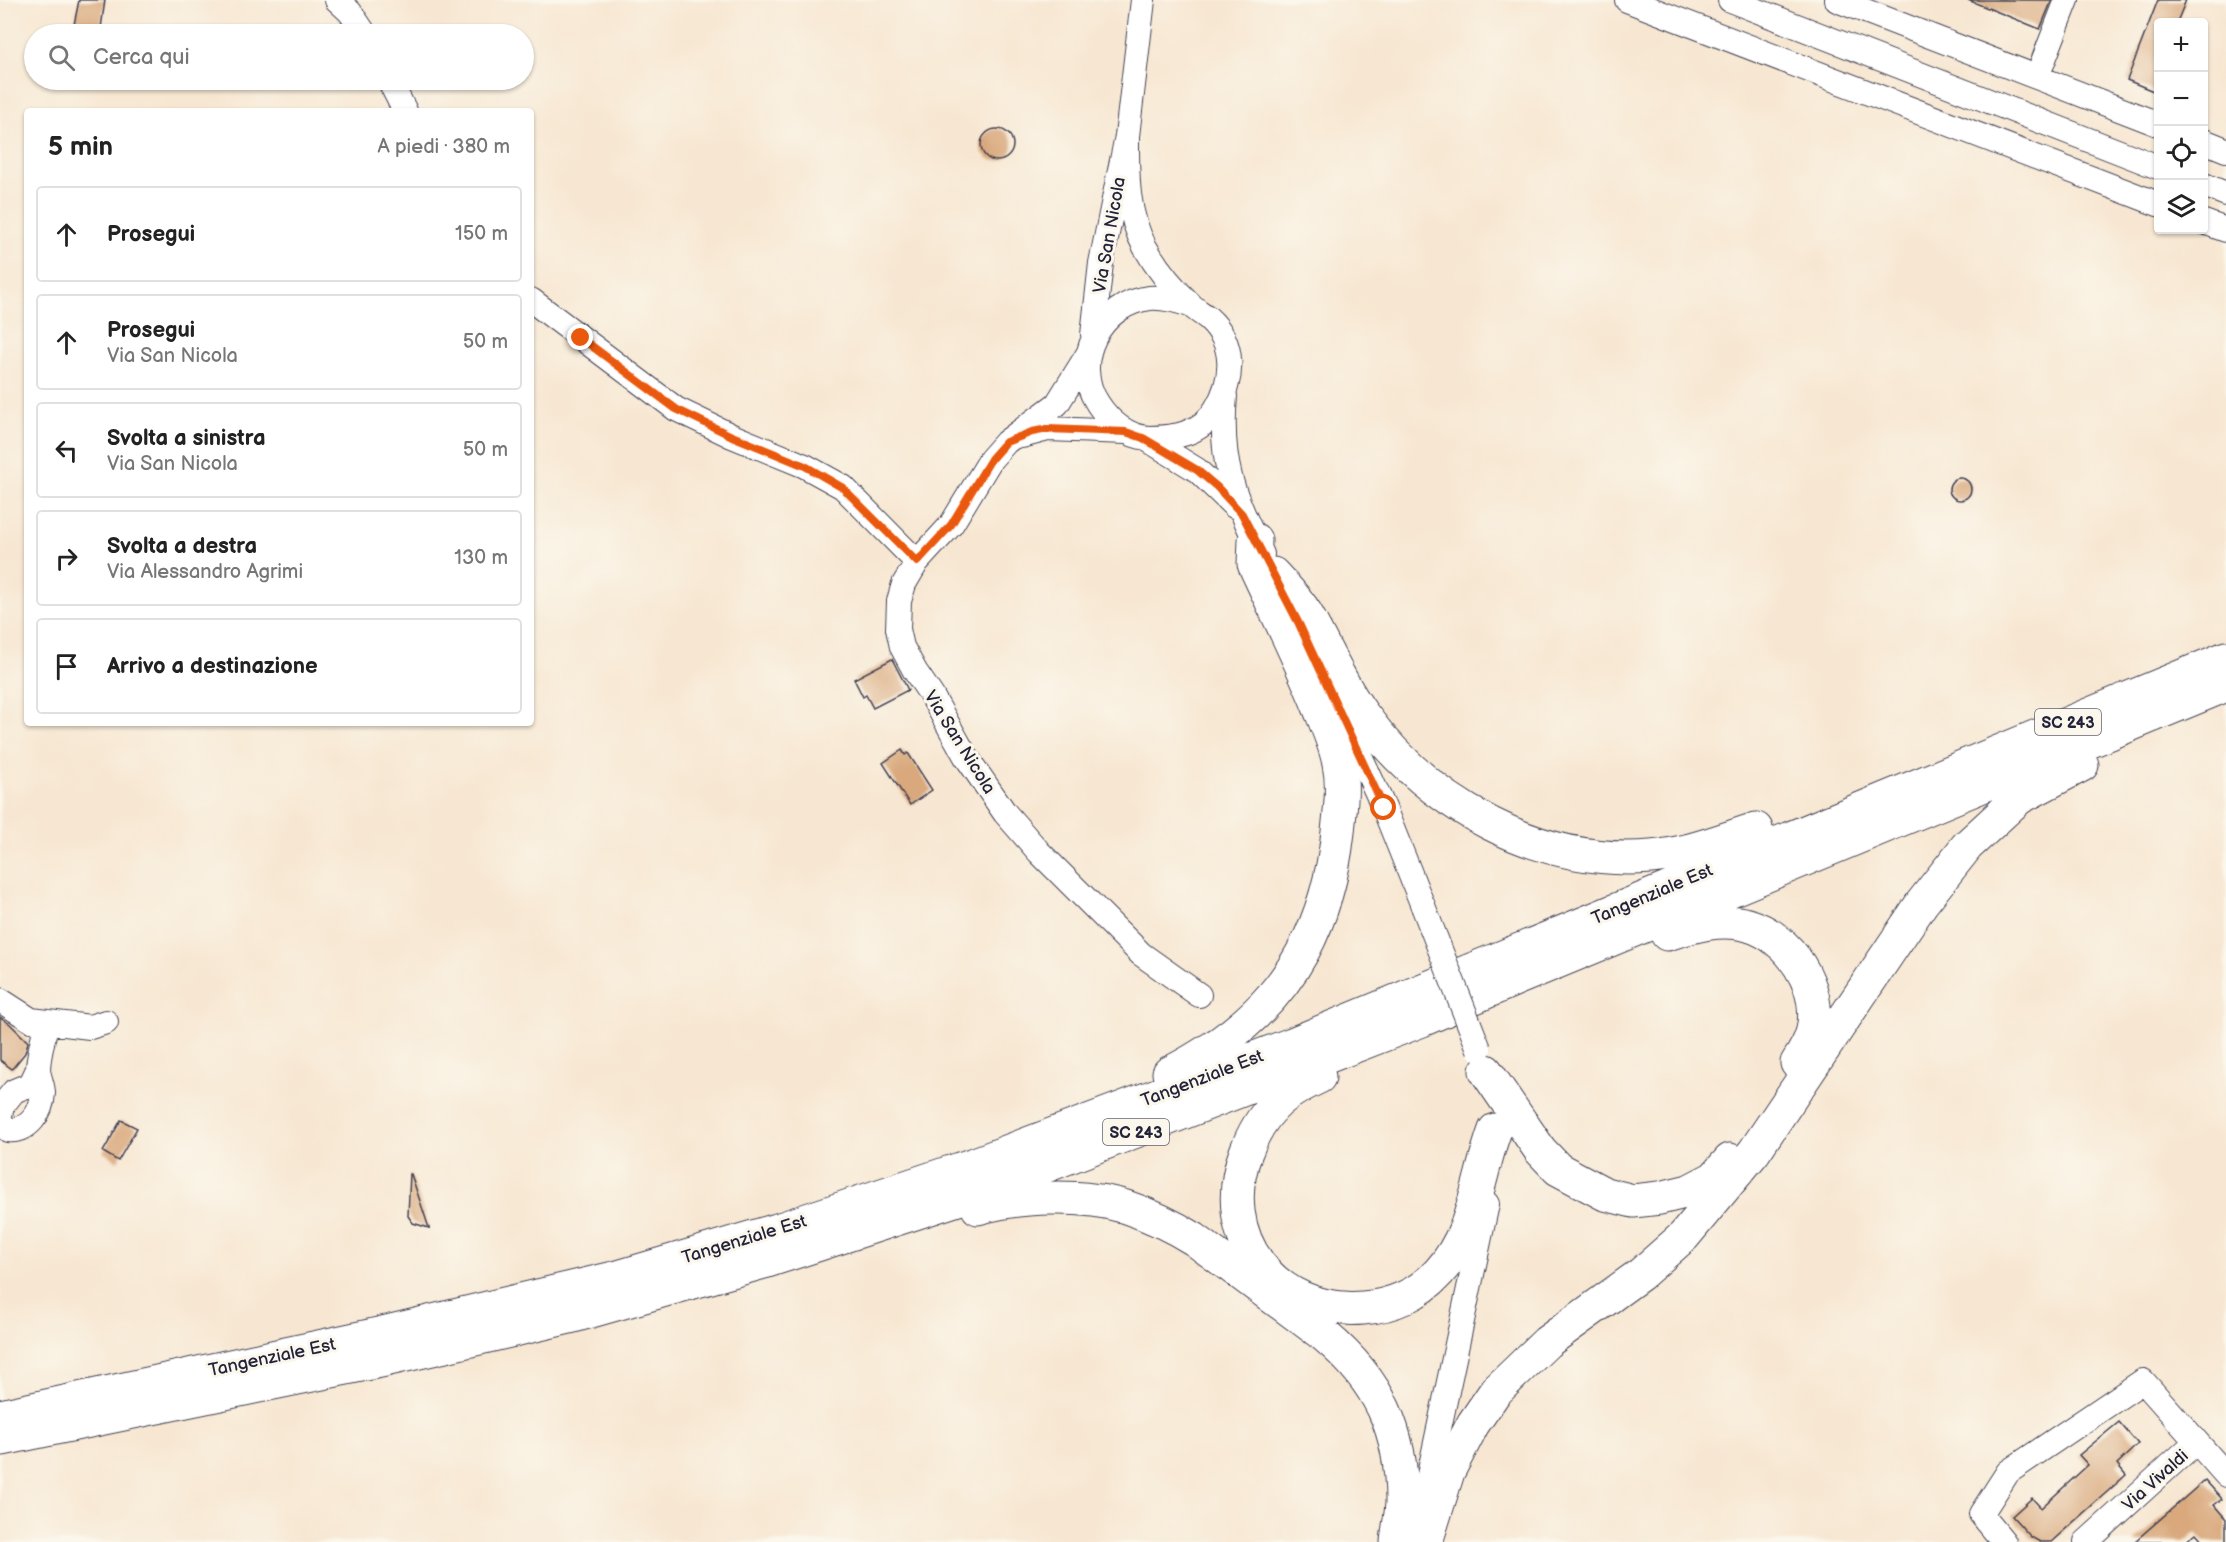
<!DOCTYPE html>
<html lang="it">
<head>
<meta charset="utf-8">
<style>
  body { margin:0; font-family:"Balsamiq Sans",sans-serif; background:#f2f2f2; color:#222 }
  .controls { position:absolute; right:18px; top:18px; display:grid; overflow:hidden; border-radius:6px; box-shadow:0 2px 4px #0004 }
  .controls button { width:54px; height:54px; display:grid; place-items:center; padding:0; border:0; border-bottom:2px solid #e0e0e0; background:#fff; color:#222; font:30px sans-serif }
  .stop { position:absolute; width:18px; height:18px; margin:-14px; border:4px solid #ea580c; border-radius:50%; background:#fff }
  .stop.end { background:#ea580c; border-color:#fff; box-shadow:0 2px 6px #0008 }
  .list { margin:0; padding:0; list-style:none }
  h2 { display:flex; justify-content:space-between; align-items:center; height:78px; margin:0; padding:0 24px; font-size:26px }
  h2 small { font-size:20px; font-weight:400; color:#767676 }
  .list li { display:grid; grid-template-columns:39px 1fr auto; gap:18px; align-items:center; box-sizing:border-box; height:96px; margin:0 12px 12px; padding:0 12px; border:2px solid #e0e0e0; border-radius:6px }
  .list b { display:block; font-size:22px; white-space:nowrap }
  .list p { margin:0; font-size:20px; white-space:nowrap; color:#767676 }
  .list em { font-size:20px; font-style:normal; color:#767676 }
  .icon { flex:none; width:33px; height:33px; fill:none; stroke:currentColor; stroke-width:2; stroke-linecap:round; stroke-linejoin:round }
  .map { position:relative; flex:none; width:2226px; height:1542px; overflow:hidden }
  .search { position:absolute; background:#fff; box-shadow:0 2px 4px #0004; left:24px; top:24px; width:510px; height:66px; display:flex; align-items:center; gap:15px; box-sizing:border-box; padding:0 21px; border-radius:33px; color:#767676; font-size:22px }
  .panel { position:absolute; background:#fff; box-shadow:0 2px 4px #0004; left:24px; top:108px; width:510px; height:618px; border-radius:6px }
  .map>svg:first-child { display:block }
  .building { fill:#d9a87c }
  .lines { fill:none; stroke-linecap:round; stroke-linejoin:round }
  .minor-casing { stroke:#424052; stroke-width:26 }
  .highway-casing { stroke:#424052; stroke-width:35 }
  .minor { stroke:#fff; stroke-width:24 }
  .highway { stroke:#fff; stroke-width:33 }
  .minor-bridge-casing { stroke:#424052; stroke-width:26; stroke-linecap:butt }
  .minor-bridge { stroke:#fff; stroke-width:24 }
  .route { stroke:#ea580c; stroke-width:8 }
  .labels { text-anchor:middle; stroke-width:6; stroke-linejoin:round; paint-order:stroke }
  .shield { fill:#fbf7ec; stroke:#636270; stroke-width:1.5 }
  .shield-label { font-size:16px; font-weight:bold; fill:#22223b }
  .street-label { font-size:18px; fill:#22223b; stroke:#fbf7ec }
</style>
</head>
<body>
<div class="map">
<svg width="2226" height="1542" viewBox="0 0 2226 1542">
  <rect width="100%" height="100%" fill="#fbf7ec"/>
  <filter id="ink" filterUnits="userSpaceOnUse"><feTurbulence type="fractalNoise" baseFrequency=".0167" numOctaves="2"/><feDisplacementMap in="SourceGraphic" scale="12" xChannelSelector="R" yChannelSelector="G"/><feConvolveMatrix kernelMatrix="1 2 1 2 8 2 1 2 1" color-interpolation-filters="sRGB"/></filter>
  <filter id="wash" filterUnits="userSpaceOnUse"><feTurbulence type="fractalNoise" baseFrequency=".008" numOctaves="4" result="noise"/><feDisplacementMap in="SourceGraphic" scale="24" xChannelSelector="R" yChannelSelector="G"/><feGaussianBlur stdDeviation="1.35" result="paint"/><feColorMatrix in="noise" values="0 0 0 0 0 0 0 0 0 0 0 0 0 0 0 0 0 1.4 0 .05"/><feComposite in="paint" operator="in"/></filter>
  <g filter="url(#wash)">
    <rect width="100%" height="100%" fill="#f7e7d2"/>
    <g id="blocks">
      <path class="building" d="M79,0h26l-4,28 -27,-3z
        M1968,0h84l-12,29z
        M2158,0h28l-9,22h-19v71l-31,-13z
        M981 145a16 16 0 1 1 32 0a16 16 0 1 1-32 0Z
        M1949 489a11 11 0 1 1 22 0a11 11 0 1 1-22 0Z
        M892,659l16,31 -35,18 -7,-13 -3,2 -9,-18z
        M902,750l3,5 3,-2 24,37 -22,15 -27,-42z
        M0,1017l10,7 18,18 -3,11 -13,16 -12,-9z
        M121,1120l16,8 -19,33 -15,-9z
        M410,1174h1l18,54 -16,-5 -5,-7z
        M2119,1422l19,22 -21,20 9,11 -75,67h-11l-9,-5 -19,-21 20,-18 9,10 47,-43 -9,-10z
        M2205,1480l17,19 -8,6 12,14v23h-22l-8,-9 -11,9h-51z"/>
    </g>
  </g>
  <g filter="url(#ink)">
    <use href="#blocks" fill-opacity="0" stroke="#424052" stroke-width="1.5"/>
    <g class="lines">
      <g class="minor-casing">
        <path id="minor" d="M337,0l13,12 15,22
          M1627,0l531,204
          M1730,0l428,167
          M1837,0l321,124
          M2037,77l30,-77
          M389,80l16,31
          M1127,136c0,37 -1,77 18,111 11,20 28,41 45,57 5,6 12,9 18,14 28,25 26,61 8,91 -15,25 -41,29 -67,29 -22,-1 -40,-17 -51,-34 -29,-43 3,-101 52,-106 13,-1 28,3 40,7
          M2204,141l22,9
          M2204,185l22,9
          M2204,222l22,8
          M531,300l145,109 56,27 73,30 38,21 74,75
          M1093,335l8,-72 26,-127 16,-136
          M1088,354l-31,50 -51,38 -15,17 -40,66 -34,37 -13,22 -5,17 -1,28 4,18 13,24 17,25 33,59 40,58 34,39 102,102 58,41
          M1225,396c-6,67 8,100 37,158
          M1022,436l26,-7 78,3
          M1145,438l52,32 37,36
          M1325,679l59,129 39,98
          M0,1000l31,20 59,7 16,-5
          M0,1115l2,-9 12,-15 17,-7 7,-15
          M0,1122l8,8c20,2 34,-17 35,-37 0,-7 -4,-15 -5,-23 0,-15 6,-32 8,-47
          M1419,1522l68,-318
          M2004,1542l-23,-28 27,-42 135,-91 83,94
          M2086,1542l110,-100"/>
      </g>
      <g class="highway-casing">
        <path id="highway" d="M1273,574c9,10 19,20 27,31 7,8 11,18 16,27 15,28 28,58 47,83 66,90 175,151 288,142 37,-3 70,-17 105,-28
          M1667,934c25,-8 54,-17 81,-9 42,12 74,62 65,105 -2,11 -10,24 -16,33
          M1486,1071l54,79 18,19 47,25 28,7 27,-3 29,-7 25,-13 16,-18
          M1169,1073c18,-8 34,-19 51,-30 74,-52 108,-122 118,-211 2,-22 6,-45 1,-68 -3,-18 -12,-38 -19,-55 -20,-50 -44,-97 -66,-145l1,-24
          M1319,1077c-15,7 -33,16 -45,29 -13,13 -22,30 -28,46 -32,84 28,163 117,156 29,-2 56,-14 76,-36 36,-39 38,-94 56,-142
          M978,1208c42,-12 106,-14 148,-1 24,8 47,19 68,32l131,97c54,45 77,95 77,165 0,13 -4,27 -5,41
          M0,1416l378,-82 240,-57 159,-47 195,-65 320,-121 934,-386
          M2,1439l383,-79 189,-44 190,-54 212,-69 446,-173 94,-41 710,-294
          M1426,1542l22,-70 25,-48 22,-32 52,-50 94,-68 43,-38 70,-84 168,-249 45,-57 52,-48 63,-33"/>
      </g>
      <use href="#minor" class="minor"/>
      <use href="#highway" class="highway"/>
      <g class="minor-bridge-casing">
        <path id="minor-bridge" d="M1423,906l56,143"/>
      </g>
      <use href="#minor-bridge" class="minor-bridge"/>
    </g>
  </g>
  <g class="lines" filter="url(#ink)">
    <path class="route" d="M581,338l95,71 56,27 73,30 38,22 74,74 34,-37 40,-66 15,-17 26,-10 16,-3 78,3 17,6 54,32 20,17 25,27 57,110 85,184"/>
  </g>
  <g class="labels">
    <g class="shield">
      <rect x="2035" y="709" width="66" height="26" rx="4.5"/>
      <rect x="1103" y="1119" width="66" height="26" rx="4.5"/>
    </g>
    <g class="shield-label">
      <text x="2068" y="728">SC 243</text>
      <text x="1136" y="1138">SC 243</text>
    </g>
    <g class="street-label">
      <text transform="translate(1109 235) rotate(-80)" y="6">Via San Nicola</text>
      <text transform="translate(960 742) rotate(58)" y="6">Via San Nicola</text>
      <text transform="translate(1652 894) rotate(-23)" y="6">Tangenziale Est</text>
      <text transform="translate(1202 1078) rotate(-21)" y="6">Tangenziale Est</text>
      <text transform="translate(744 1239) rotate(-17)" y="6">Tangenziale Est</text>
      <text transform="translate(272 1357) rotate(-12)" y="6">Tangenziale Est</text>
      <text transform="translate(2155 1480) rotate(-42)" y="6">Via Vivaldi</text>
    </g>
  </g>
</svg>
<div class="controls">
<button>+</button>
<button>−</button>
<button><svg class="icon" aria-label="locate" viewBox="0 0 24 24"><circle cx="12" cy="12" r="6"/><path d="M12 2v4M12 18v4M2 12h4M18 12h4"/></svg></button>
<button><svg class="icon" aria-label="layers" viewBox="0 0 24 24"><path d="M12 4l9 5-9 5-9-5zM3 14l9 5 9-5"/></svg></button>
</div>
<div class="stop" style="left:1384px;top:808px"></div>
<div class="stop end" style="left:581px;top:338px"></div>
<div class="search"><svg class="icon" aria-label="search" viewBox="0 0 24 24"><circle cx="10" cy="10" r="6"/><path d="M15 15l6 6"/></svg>Cerca qui</div>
<section class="panel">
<h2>5 min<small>A piedi · 380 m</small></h2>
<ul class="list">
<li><svg class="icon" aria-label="ahead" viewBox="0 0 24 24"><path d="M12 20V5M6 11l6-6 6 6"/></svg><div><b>Prosegui</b></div><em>150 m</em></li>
<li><svg class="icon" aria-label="ahead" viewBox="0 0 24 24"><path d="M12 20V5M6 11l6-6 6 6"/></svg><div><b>Prosegui</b><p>Via San Nicola</p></div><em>50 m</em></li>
<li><svg class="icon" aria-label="left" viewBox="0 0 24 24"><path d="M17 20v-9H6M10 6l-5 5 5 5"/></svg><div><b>Svolta a sinistra</b><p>Via San Nicola</p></div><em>50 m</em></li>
<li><svg class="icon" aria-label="right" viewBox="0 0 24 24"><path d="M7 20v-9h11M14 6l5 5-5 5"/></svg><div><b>Svolta a destra</b><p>Via Alessandro Agrimi</p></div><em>130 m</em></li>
<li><svg class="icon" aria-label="arrive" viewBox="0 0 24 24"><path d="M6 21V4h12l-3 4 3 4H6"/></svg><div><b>Arrivo a destinazione</b></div></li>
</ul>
</section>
</div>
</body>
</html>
